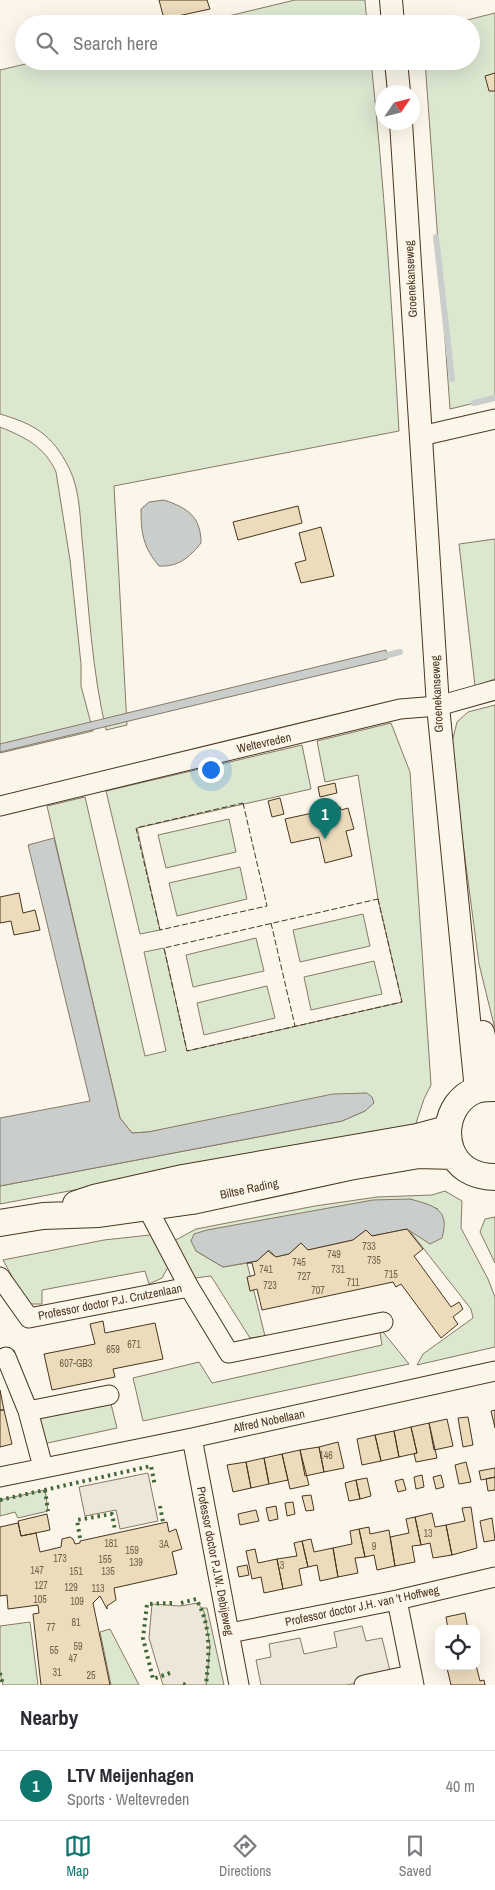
<!DOCTYPE html>
<html lang="en">
<head>
<meta charset="utf-8">
<style>
  body { margin:0; font-family:"Archivo Narrow",sans-serif; background:#f2f2f3; color:#2b2b33 }
  .controls { position:absolute; right:15px; bottom:15px; display:grid; overflow:hidden; border-radius:10px; box-shadow:0 5px 20px #0002 }
  .controls button { width:45px; height:45px; display:grid; place-items:center; padding:0; border:0; border-bottom:1px solid #e1e1e2; background:#fff; color:#2b2b33; font:25px sans-serif }
  .compass { position:absolute; left:375px; top:85px; width:45px; height:45px; border-radius:50%; background:#fff; box-shadow:0 5px 20px #0002; rotate:55deg }
  .you { position:absolute; left:210px; top:769px; width:18px; height:18px; margin:-12px; border:4px solid #fff; border-radius:50%; background:#1a73e8; box-shadow:0 0 0 8px #1a73e833 }
  .badge { display:grid; place-items:center; width:32px; height:32px; border-radius:50%; background:#0f766e; color:#fff; font-size:16px; font-weight:700 }
  .pin { position:absolute; translate:-50% -41px; filter:drop-shadow(0 1px 2px #0008) }
  .pin::after { content:''; position:absolute; top:26px; width:18px; height:15px; background:inherit; clip-path:polygon(0 0,100% 0,50% 100%) }
  .list { margin:0; padding:0; list-style:none }
  h2 { display:flex; justify-content:space-between; align-items:center; height:65px; margin:0; padding:0 20px; font-size:21px }
  h2 small { font-size:16px; font-weight:400; color:#7c7c81 }
  .list li { display:grid; grid-template-columns:32px 1fr auto; gap:15px; align-items:center; box-sizing:border-box; height:70px; padding:0 20px; border-top:1px solid #e1e1e2 }
  .list b { display:block; font-size:19px; white-space:nowrap }
  .list p { margin:0; font-size:16px; white-space:nowrap; color:#7c7c81 }
  .list em { font-size:16px; font-style:normal; color:#7c7c81 }
  .icon { flex:none; width:28px; height:28px; fill:none; stroke:currentColor; stroke-width:2; stroke-linecap:round; stroke-linejoin:round }
  .map { position:relative; flex:none; width:495px; height:1685px; overflow:hidden }
  .search { position:absolute; background:#fff; box-shadow:0 5px 20px #0002; left:15px; right:15px; top:15px; height:55px; display:flex; align-items:center; gap:12px; box-sizing:border-box; padding:0 18px; border-radius:28px; color:#7c7c81; font-size:19px }
  .sheet { height:135px; background:#fff }
  nav { display:flex; justify-content:space-around; align-items:center; box-sizing:border-box; height:70px; border-top:1px solid #e1e1e2; background:#fff; font-size:14px; color:#7c7c81 }
  nav a { display:grid; justify-items:center; gap:2px }
  nav .on { color:#0f766e }
  .map>svg:first-child { display:block }
  .green { fill:#dce7d0; stroke:#887966 }
  .parking { fill:#ede7d9; stroke:#887966 }
  .water { fill:#c9cecd; stroke:#887966 }
  .lines { fill:none; stroke-linecap:round; stroke-linejoin:round }
  .stream { stroke:#c9cecd; stroke-width:6 }
  .building { fill:#ecdcbc; stroke:#4a3520 }
  .minor-casing { stroke:#4a3520; stroke-width:21 }
  .tertiary-casing { stroke:#4a3520; stroke-width:24 }
  .secondary-casing { stroke:#4a3520; stroke-width:28 }
  .minor { stroke:#fbf6e9; stroke-width:19 }
  .tertiary { stroke:#fbf6e9; stroke-width:22 }
  .secondary { stroke:#fbf6e9; stroke-width:26 }
  .hedge { stroke:#436837; stroke-width:4; stroke-dasharray:2.5 4; stroke-linecap:butt }
  .fence { stroke:#4a3520; stroke-width:1; stroke-dasharray:6 2.5; stroke-linecap:butt }
  .labels { text-anchor:middle; stroke-width:4; stroke-linejoin:round; paint-order:stroke }
  .number-label { font-size:10px; fill:#725f47 }
  .street-label { font-size:12px; fill:#4a3520; stroke:#fbf6e9 }
</style>
</head>
<body>
<div class="map">
<svg width="495" height="1685" viewBox="0 0 495 1685">
  <rect width="100%" height="100%" fill="#fbf6e9"/>
  <path class="green" d="M295,0h70l2,24h-172z
    M495,13v385l-45,11 -25,-348h46v-37h-20z
    M38,61h333c13,123 21,246 28,370l-285,55 13,239 -21,5c-14,-60 -17,-120 -23,-181 -3,-25 -2,-58 -14,-81 -17,-34 -35,-44 -69,-54v-344z
    M0,427c25,10 45,20 56,45l14,88 11,104v22l12,45 -93,22z
    M495,539v140l-20,7 -16,-142z
    M495,705v324l-16,-65 -22,-166 -5,-56 5,-20 11,-10z
    M391,723l19,49 21,313 -7,14 -9,27 -415,78v-18l342,-65 23,-10 1,-18 -218,39 -16,1 -12,-15 -73,-312 38,-9 60,259 21,-5 -22,-99 20,-4 23,103 215,-49 -24,-103 -20,-124 -33,7 -8,-41z
    M302,745l9,44 -174,39 23,102 -20,4 -34,-143z
    M229,819l7,33 -70,16 -8,-33z
    M240,867l7,32 -70,17 -8,-33z
    M363,914l7,32 -70,16 -7,-32z
    M256,938l8,33 -71,16 -7,-32z
    M374,961l8,33 -71,16 -7,-33z
    M267,986l8,32 -71,17 -7,-32z
    M445,1191l17,10 -1,27 27,51 7,18v50l-78,18 6,-11 50,-36 -2,-9 -62,-79 29,-21 -28,-10 -214,52 27,16 24,-4 18,73 -15,2 -39,-62 -16,2 -21,-37 22,-12 119,-23 62,-9 55,-2z
    M495,1217v46l-15,-31 5,-13z
    M150,1235l9,12 9,20 -6,11 -13,6 -4,-13 -103,19v14h-15l-24,-44 101,-20z
    M379,1327l30,37 -266,57 -10,-43 66,-16 13,21 170,-38z
    M110,1400l7,28 -74,16 -5,-25 11,-9z
    M45,1490l3,21 -30,7 -3,-6 -15,4v-16z
    M202,1608h5l17,77h-18l4,-39z
    M30,1622l8,63h-35l-3,-12v-47z
    M110,1629l29,56h-28l-11,-53z"/>
  <path class="parking" d="M148,1473l10,48 -38,8 -4,-19 -31,6 -6,-29z
    M198,1603l6,9 6,34 -4,39h-43l-14,-47 3,-34 28,2z
    M362,1626l4,15 16,-3 9,37 -44,10h-86l-5,-25 15,-3 -2,-13 31,-6 4,16 33,-7 -3,-15z"/>
  <path class="water" d="M164,500c24,8 37,17 37,43 -12,15 -23,24 -42,23 -16,-19 -18,-33 -18,-57l8,-7z
    M386,650l1,9 -387,93v-8z
    M54,838l66,280 12,15 16,-1 185,-38 34,-1 5,4 2,6 -9,8 -23,10 -342,65v-68l90,-17 -62,-256z
    M410,1199c25,7 40,10 32,39l-12,6 -23,-15 -35,7 -6,-6 -13,10 -45,10 -7,-7 -12,11 -13,3 -7,-7 -12,11 -34,6 -27,-16 -5,-10 3,-7 13,-4 166,-30z"/>
  <g class="lines">
    <path class="stream" d="M436,237l16,142
      M474,403l21,-5
      M380,657l20,-5"/>
  </g>
  <path class="building" d="M159,0h48l3,9 -46,10z
    M495,73v18h-6l-4,-15z
    M298,506l4,17 -64,17 -5,-18z
    M321,527l13,49 -33,7 -6,-20 11,-3 -7,-27z
    M335,783l2,10 -17,4 -2,-10z
    M280,798l4,16 -12,3 -4,-16z
    M340,807l1,3 7,-2 6,21 -8,2 6,25 -27,7 -6,-26 -28,6 -6,-24z
    M19,893l4,20 12,-3 5,20 -26,5 -3,-14 -11,2v-26z
    M407,1229l16,20 -9,7 37,51 8,-5 4,7 -10,8 5,7 -17,14 -40,-54 -5,3 -3,-5 -131,28 -5,-21 -7,2 -3,-14 8,-2 -3,-12h-5l10,-2 11,-10 8,6 13,-3 12,-11 7,7 45,-10 13,-10 6,6z
    M103,1321l2,12 50,-10 8,36 -50,10 2,8 -63,13 -8,-36 51,-10 -5,-20z
    M0,1390l4,20h-4z
    M0,1410h4l8,34 -12,3z
    M495,1410v18l-4,-17z
    M468,1417l5,28 -10,2 -5,-29z
    M447,1419l6,27 -19,4 -5,-27z
    M429,1423l8,35 -21,4 -2,-8 3,-1 -6,-26z
    M411,1427l6,26 -18,4 -5,-26z
    M394,1431l5,26 -18,4 -6,-26z
    M375,1435l6,26 -19,4 -5,-26z
    M338,1442l6,26 -20,4 -5,-25z
    M319,1447l5,25 -19,4 -5,-26z
    M300,1450l9,35 -19,4 -8,-35z
    M282,1454l6,26 -19,4 -5,-26z
    M264,1458l5,26 -18,4 -5,-26z
    M246,1462l5,26 -18,4 -6,-27z
    M466,1462l5,20 -12,2 -4,-19z
    M495,1468v9l-14,3 -2,-9z
    M422,1475l2,12 -8,2 -2,-12z
    M441,1475l3,12 -8,2 -3,-12z
    M495,1477v13l-7,1 -2,-12z
    M367,1478l4,18 -11,3 -4,-19z
    M403,1479l3,11 -8,2 -3,-11z
    M356,1480l4,19 -11,2 -4,-18z
    M311,1495l3,15 -8,1 -4,-15z
    M293,1502l2,12 -8,2 -2,-13z
    M276,1506l2,13 -9,2 -3,-13z
    M471,1507l6,41 -25,7 -6,-30 19,-4 -3,-13z
    M256,1510l3,11 -19,4 -2,-11z
    M432,1513l3,14 11,-2 6,30 -19,3 -3,-15 -9,2 -6,-28z
    M47,1514l3,16 -29,6 -3,-15z
    M415,1517l6,28 -9,1 3,16 -20,4 -5,-29 19,-4 -3,-14z
    M492,1518l3,22 -11,2 -4,-21z
    M167,1522l2,10 7,-3 6,20 -10,3 5,22 -63,14 2,12 -9,6v3l-7,-13 -7,7 17,82h-69l-8,-71 6,-1 -1,-8 -30,4 -1,-14 -7,1v-69l18,-4 3,13 15,-3 4,19 21,-5 1,-8 8,-2 3,2 2,5 5,-1v-2z
    M369,1527l1,7 19,-4 6,36 -18,4 -3,-15 -9,2 -6,-28z
    M359,1529l6,28 -10,1 3,15 -20,4 -5,-29 19,-4 -2,-13z
    M311,1539l3,13 19,-4 5,29 -18,4 -3,-16 -9,2 -6,-26z
    M302,1541l6,26 -9,2 3,16 -19,4 -6,-30 20,-3 -3,-13z
    M255,1549l3,14 19,-4 6,30 -19,4 -3,-16 -9,2 -6,-28z
    M247,1565l2,10 -10,2 -2,-10z
    M465,1613l3,16h-20l-2,-12z
    M476,1665l4,16 4,-1 1,5h-34l-4,-17z"/>
  <g class="lines">
    <g class="minor-casing">
      <path id="minor" d="M421,436l74,-17
        M0,806l400,-97 38,-3 57,-16
        M0,1277l29,41 160,-31 -47,-89
        M189,1287l40,66 154,-31
        M6,1357l22,54 15,56
        M28,1411l81,-16
        M192,1438l47,247
        M0,1477l192,-39 303,-67
        M397,1600l17,85
        M230,1633l167,-33 98,-23
        M364,1685l47,-10"/>
    </g>
    <g class="tertiary-casing">
      <path id="tertiary" d="M391,0l2,24
        M396,61l3,31
        M401,122l37,584 38,384
        M483,1032l12,53"/>
    </g>
    <g class="secondary-casing">
      <path id="secondary" d="M495,1088c-6,0 -13,0 -19,2 -32,12 -38,60 -10,79 9,6 18,8 29,8
        M76,1204l18,-6 89,-20 234,-41 30,-8
        M0,1223l43,-7 56,-2 93,-13 157,-34 70,-12 35,1"/>
    </g>
    <use href="#minor" class="minor"/>
    <use href="#tertiary" class="tertiary"/>
    <use href="#secondary" class="secondary"/>
    <path class="hedge" d="M45,1490l3,21
      M0,1500l151,-34 4,20
      M160,1506l3,16
      M80,1538l-3,-18 35,-6 3,16
      M181,1603l15,-4c16,27 13,56 10,86
      M0,1673l3,12
      M170,1673l-17,6 -10,-41 4,-34 25,-1
      M183,1684l3,1"/>
    <path class="fence" d="M243,803l24,103 -107,24 -24,-102z
      M378,899l24,103 -215,49 -23,-103z
      M271,923l24,103"/>
  </g>
  <g class="labels">
    <g class="number-label">
      <text x="369" y="1250">733</text>
      <text x="334" y="1258">749</text>
      <text x="374" y="1264">735</text>
      <text x="299" y="1266">745</text>
      <text x="266" y="1273">741</text>
      <text x="338" y="1273">731</text>
      <text x="391" y="1278">715</text>
      <text x="304" y="1280">727</text>
      <text x="353" y="1286">711</text>
      <text x="270" y="1289">723</text>
      <text x="318" y="1294">707</text>
      <text x="134" y="1348">671</text>
      <text x="113" y="1353">659</text>
      <text x="76" y="1367">607-GB3</text>
      <text x="326" y="1459">146</text>
      <text x="428" y="1537">13</text>
      <text x="111" y="1547">181</text>
      <text x="164" y="1548">3A</text>
      <text x="374" y="1550">9</text>
      <text x="132" y="1554">159</text>
      <text x="60" y="1562">173</text>
      <text x="105" y="1563">155</text>
      <text x="136" y="1566">139</text>
      <text x="282" y="1569">3</text>
      <text x="37" y="1574">147</text>
      <text x="76" y="1575">151</text>
      <text x="108" y="1575">135</text>
      <text x="41" y="1589">127</text>
      <text x="71" y="1591">129</text>
      <text x="98" y="1592">113</text>
      <text x="40" y="1603">105</text>
      <text x="77" y="1605">109</text>
      <text x="76" y="1626">81</text>
      <text x="51" y="1631">77</text>
      <text x="78" y="1650">59</text>
      <text x="54" y="1654">55</text>
      <text x="73" y="1662">47</text>
      <text x="57" y="1676">31</text>
      <text x="91" y="1679">25</text>
    </g>
    <g class="street-label">
      <text transform="translate(411 279) rotate(-93)" y="4">Groenekanseweg</text>
      <text transform="translate(437 694) rotate(-93)" y="4">Groenekanseweg</text>
      <text transform="translate(264 743) rotate(-13)" y="4">Weltevreden</text>
      <text transform="translate(249 1189) rotate(-12)" y="4">Biltse Rading</text>
      <text transform="translate(110 1302) rotate(-11)" y="4">Professor doctor P.J. Crutzenlaan</text>
      <text transform="translate(269 1421) rotate(-12)" y="4">Alfred Nobellaan</text>
      <text transform="translate(215 1561) rotate(79)" y="4">Professor doctor P.J.W. Debijeweg</text>
      <text transform="translate(362 1606) rotate(-12)" y="4">Professor doctor J.H. van 't Hoffweg</text>
    </g>
  </g>
</svg>
<div class="controls">
<button><svg class="icon" aria-label="locate" viewBox="0 0 24 24"><circle cx="12" cy="12" r="6"/><path d="M12 2v4M12 18v4M2 12h4M18 12h4"/></svg></button>
</div>
<svg class="compass" viewBox="-18 -18 36 36"><path d="M0-13l5 13h-10z" fill="#e53935"/><path d="M0 13l5-13h-10z" fill="#7c7c81"/></svg>
<div class="you"></div>
<div class="pin badge" style="left:325px;top:839px">1</div>
<div class="search"><svg class="icon" aria-label="search" viewBox="0 0 24 24"><circle cx="10" cy="10" r="6"/><path d="M15 15l6 6"/></svg>Search here</div>
</div>
<section class="sheet">
<h2>Nearby<small></small></h2>
<ul class="list">
<li><span class="badge">1</span><div><b>LTV Meijenhagen</b><p>Sports · Weltevreden</p></div><em>40 m</em></li>
</ul>
</section>
<nav>
<a class="on"><svg class="icon" aria-label="map" viewBox="0 0 24 24"><path d="M3 6l6-2 6 2 6-2v14l-6 2-6-2-6 2zM9 4v14M15 6v14"/></svg>Map</a>
<a><svg class="icon" aria-label="directions" viewBox="0 0 24 24"><path d="M12 3l9 9-9 9-9-9zM9 14v-3h6M13 9l2 2-2 2"/></svg>Directions</a>
<a><svg class="icon" aria-label="saved" viewBox="0 0 24 24"><path d="M7 4h10v16l-5-4-5 4z"/></svg>Saved</a>
</nav>
</body>
</html>
